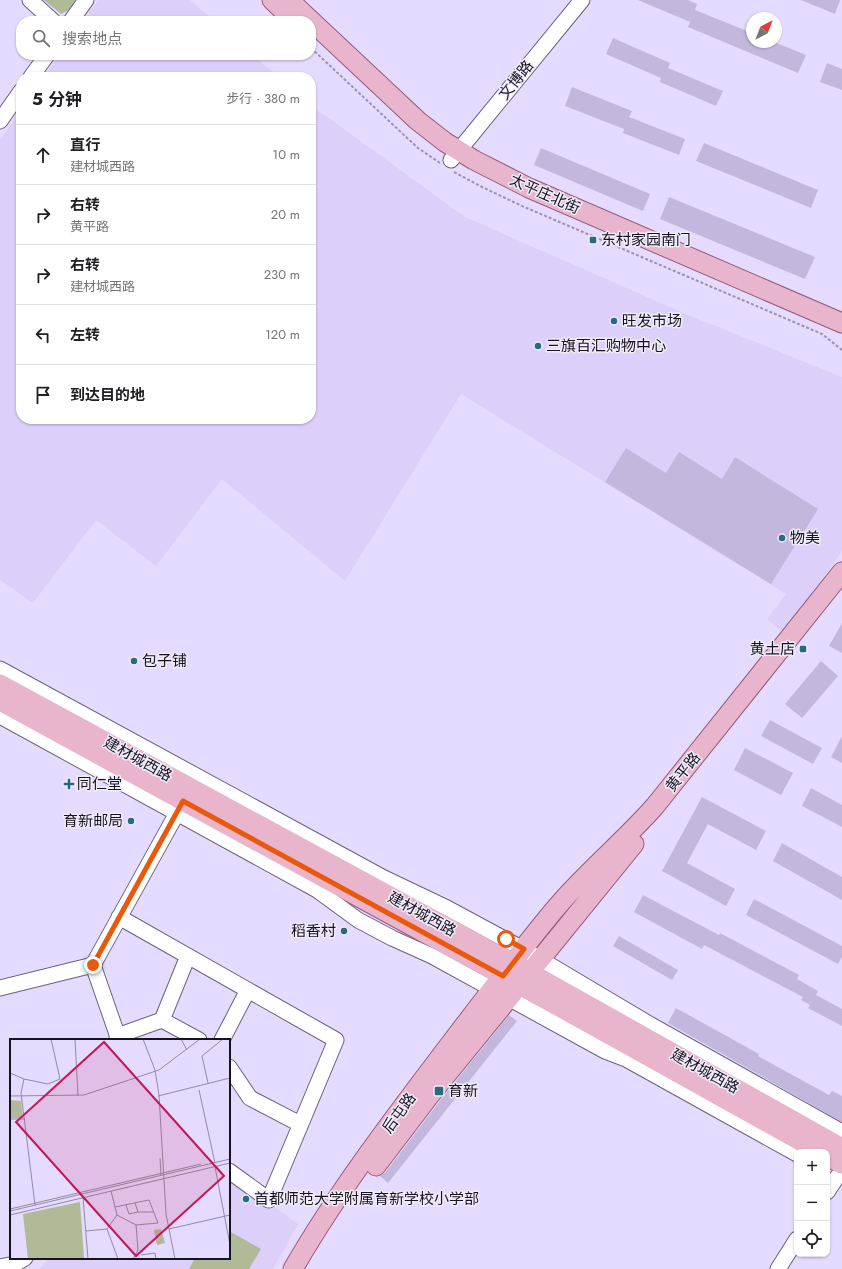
<!DOCTYPE html>
<html lang="zh">
<head>
<meta charset="utf-8">
<style>
  body { margin:0; font-family:Jost,"Noto Sans SC",sans-serif; background:#f6f6f6; color:#202124 }
  .controls { position:absolute; right:12px; bottom:12px; display:grid; overflow:hidden; border-radius:8px; box-shadow:0 1px 3px #0004 }
  .controls button { width:36px; height:36px; display:grid; place-items:center; padding:0; border:0; border-bottom:1px solid #e0e0e0; background:#fff; color:#202124; font:20px sans-serif }
  .compass { position:absolute; left:746px; top:12px; width:36px; height:36px; border-radius:50%; background:#fff; box-shadow:0 1px 3px #0004; rotate:42deg }
  .stop { position:absolute; width:12px; height:12px; margin:-9px; border:3px solid #ea580c; border-radius:50%; background:#fff }
  .stop.end { background:#ea580c; border-color:#fff; box-shadow:0 1px 4px #0008 }
  .list { margin:0; padding:0; list-style:none }
  h2 { display:flex; justify-content:space-between; align-items:center; height:52px; margin:0; padding:0 16px; font-size:17px }
  h2 small { font-size:13px; font-weight:400; color:#757577 }
  .list li { display:grid; grid-template-columns:26px 1fr auto; gap:12px; align-items:center; box-sizing:border-box; height:60px; padding:0 16px; border-top:1px solid #e0e0e0 }
  .list b { display:block; font-size:15px; white-space:nowrap }
  .list p { margin:0; font-size:13px; white-space:nowrap; color:#757577 }
  .list em { font-size:13px; font-style:normal; color:#757577 }
  .icon { flex:none; width:22px; height:22px; fill:none; stroke:currentColor; stroke-width:2; stroke-linecap:round; stroke-linejoin:round }
  .map { position:relative; flex:none; width:842px; height:1269px; overflow:hidden }
  .search { position:absolute; background:#fff; box-shadow:0 1px 3px #0004; left:16px; top:16px; width:300px; height:44px; display:flex; align-items:center; gap:10px; box-sizing:border-box; padding:0 14px; border-radius:16px; color:#757577; font-size:15px }
  .panel { position:absolute; background:#fff; box-shadow:0 1px 3px #0004; left:16px; top:72px; width:300px; height:352px; border-radius:16px }
  .map>svg:first-child { display:block }
  .built { fill:#dccffa }
  .green { fill:#b0ba96 }
  .building { fill:#c3b7de }
  .lines { fill:none; stroke-linecap:round; stroke-linejoin:round }
  .minor-casing { stroke:#6a607f; stroke-width:17 }
  .major-casing { stroke:#955b7a; stroke-width:21 }
  .path { stroke:#9b93ae; stroke-width:2; stroke-dasharray:3 2; stroke-linecap:butt }
  .minor { stroke:#fff; stroke-width:15 }
  .major { stroke:#e8b5cd; stroke-width:19 }
  .route { stroke:#ea580c; stroke-width:5 }
  .poi-dot { fill:#2a6a7e; stroke:#f0ecfa; stroke-width:1.5 }
  .labels { text-anchor:middle; stroke-width:3; stroke-linejoin:round; paint-order:stroke }
  .street-label { font-size:15px; fill:#16121e; stroke:#f0ecfa }
  .poi-label { font-size:15px; fill:#16121e; stroke:#f0ecfa; text-anchor:start }
  .inset-road { fill:none; stroke:#928ba4; stroke-width:1 }
  .view { fill:#c2185b; fill-opacity:0.15; stroke:#c2185b; stroke-width:2 }
  .inset-edge { fill:none; stroke:#16121e; stroke-width:2 }
</style>
</head>
<body>
<div class="map">
<svg width="842" height="1269" viewBox="0 0 842 1269">
  <rect width="100%" height="100%" fill="#e5dbfe"/>
  <path class="built" d="M98,0h92l24,21h-131z
    M59,55h194l25,22h-234z
    M311,105l154,112 223,98 154,62v174l-57,83 -18,-15 19,-25 -325,-200 -116,187 -123,-102 -66,87 -60,-46 -63,83 -33,-23v-440l21,-30v309h290z
    M229,1174l69,50 -25,45h-233l8,-11h181z"/>
  <path class="green" d="M44,0h31l-6,10 -8,4z
    M229,1231l32,18 -12,20h-60l6,-11h34z"/>
  <path class="building" d="M638,0h50l9,4 -2,6 57,23v9h22l32,13 -8,18 -110,-46 2,-5z
    M801,0h39l-5,14z
    M613,38l57,25 -2,5 55,23 -7,15 -56,-24 1,-4 -55,-24z
    M827,63l15,6v21l-22,-8z
    M572,87l60,24 -3,6 56,22 -6,16 -56,-22 1,-4 -59,-23z
    M704,143l114,47 -7,18 -115,-47z
    M541,148l109,46 -7,17 -109,-46z
    M669,197l146,60 -10,22 -145,-60z
    M626,448l40,25 13,-21 43,27 13,-22 83,52 -47,75 -166,-102z
    M842,623v30l-13,-7z
    M821,661l17,15 -36,42 -17,-14z
    M770,720l52,28 -9,16 -52,-28z
    M842,736v27l-11,-6z
    M745,748l48,25 -12,22 -47,-25z
    M811,788l31,17v22l-40,-21z
    M702,797l64,34 -10,19 -48,-26 -21,39 48,26 -9,17 -64,-35z
    M782,843l60,34v23l-69,-39z
    M643,895l76,40 1,-2 79,42 -2,4 21,12 -2,4 26,14v17l-34,-18 2,-3 -9,-5 2,-3 -99,-52 -2,4 -68,-37z
    M754,899l88,47v11l-4,7 -92,-49z
    M619,936l59,34 -6,10 -59,-34z
    M676,1008l83,46 -1,2 71,39 3,-4 10,5v26l-174,-99z
    M509,1015l8,6 -129,162 -8,-7 5,-3 54,-71z"/>
  <g class="lines">
    <g class="minor-casing">
      <path id="minor" d="M30,0l23,21
        M71,21l15,-21
        M31,77l16,-22
        M0,121l21,-30
        M451,160l131,-160
        M0,669l384,209 63,30 76,41 128,76 191,107
        M0,716l317,174 41,30 34,18 40,18 173,95 21,8 171,95
        M119,917l217,123 -67,160 -40,-29
        M188,956l-26,64 37,20
        M93,965l26,75
        M0,988l93,-23 89,-161
        M117,1036l45,-16
        M222,1040l26,-50
        M229,1067l21,31 50,26
        M827,1192l10,-15
        M0,1267l15,-3 10,-6
        M778,1269l19,-30"/>
    </g>
    <g class="major-casing">
      <path id="major" d="M272,0l22,21
        M289,0l129,121 27,21 29,18 55,28 313,135
        M0,684l513,279 329,185
        M0,701l520,284 300,167
        M827,1156l15,8
        M376,1166l54,-71 204,-251
        M293,1269c49,-85 111,-164 170,-242 33,-42 64,-86 99,-126 29,-33 64,-62 93,-95l187,-234"/>
    </g>
    <path class="path" d="M311,48l93,87 14,13 22,15
      M454,172l28,15 40,19 300,128 20,16"/>
    <use href="#minor" class="minor"/>
    <use href="#major" class="major"/>
  </g>
  <g class="lines">
    <path class="route" d="M93,965l90,-164 320,175 21,-27 -18,-10"/>
  </g>
  <g class="poi-dot">
    <rect x="589" y="236" width="8" height="8" rx="2"/>
    <circle cx="614" cy="321" r="4"/>
    <circle cx="538" cy="346" r="4"/>
    <circle cx="782" cy="538" r="4"/>
    <rect x="799" y="645" width="8" height="8" rx="2"/>
    <circle cx="134" cy="661" r="4"/>
    <path d="M67 778h4v4h4v4h-4v4h-4v-4h-4v-4h4z"/>
    <circle cx="131" cy="821" r="4"/>
    <circle cx="344" cy="931" r="4"/>
    <rect x="434" y="1086" width="10" height="10" rx="2"/>
    <circle cx="246" cy="1199" r="4"/>
  </g>
  <g class="labels">
    <g class="street-label">
      <text transform="translate(516 80) rotate(-51)" y="5">文博路</text>
      <text transform="translate(545 194) rotate(24)" y="5">太平庄北街</text>
      <text transform="translate(138 759) rotate(29)" y="5">建材城西路</text>
      <text transform="translate(683 772) rotate(-51)" y="5">黄平路</text>
      <text transform="translate(422 914) rotate(29)" y="5">建材城西路</text>
      <text transform="translate(705 1071) rotate(29)" y="5">建材城西路</text>
      <text transform="translate(399 1113) rotate(-54)" y="5">后屯路</text>
    </g>
    <g class="poi-label">
      <text x="601" y="245">东村家园南门</text>
      <text x="622" y="326">旺发市场</text>
      <text x="546" y="351">三旗百汇购物中心</text>
      <text x="790" y="543">物美</text>
      <text x="795" y="654" text-anchor="end">黄土店</text>
      <text x="142" y="666">包子铺</text>
      <text x="77" y="789">同仁堂</text>
      <text x="123" y="826" text-anchor="end">育新邮局</text>
      <text x="336" y="936" text-anchor="end">稻香村</text>
      <text x="448" y="1096">育新</text>
      <text x="254" y="1204">首都师范大学附属育新学校小学部</text>
    </g>
  </g>
  <g transform="translate(10 1039)">
    <rect width="220" height="220" fill="#e5dbfe"/>
    <path d="M0,61l11,1 2,17h-13zM70,163l4,57h-56l-5,-45zM151,190l4,14 -8,2 -3,-15z" fill="#b0ba96"/>
    <path class="inset-road" d="M65,0l3,57M133,0l12,31M171,0l6,11M145,31l4,25 7,119 9,45M0,34l14,6 -3,14 14,112M14,40l24,5 12,-5 -9,-40M198,44l-6,-27 21,-17M189,51l16,73M0,57l74,-1 75,-25 41,-31M148,57l72,-18M0,80h15M150,119l1,17M205,128l15,78M101,152l6,24 -10,14 11,30M73,158l5,62M116,166l3,9 9,-2 -3,-9M105,168l34,-7 9,23 -22,2M0,170l191,-45M0,172l220,-52M128,173h16M0,176l220,-52M107,176l19,10 2,25 -5,9M159,190l61,-14M76,192l21,-2M131,216l14,-2 1,6"/>
    <path class="view" d="M94,3l120,134 -88,80 -120,-134z"/>
    <rect width="220" height="220" class="inset-edge"/>
  </g>
</svg>
<div class="controls">
<button>+</button>
<button>−</button>
<button><svg class="icon" aria-label="locate" viewBox="0 0 24 24"><circle cx="12" cy="12" r="6"/><path d="M12 2v4M12 18v4M2 12h4M18 12h4"/></svg></button>
</div>
<svg class="compass" viewBox="-18 -18 36 36"><path d="M0-13l5 13h-10z" fill="#e53935"/><path d="M0 13l5-13h-10z" fill="#757577"/></svg>
<div class="stop" style="left:506px;top:939px"></div>
<div class="stop end" style="left:93px;top:965px"></div>
<div class="search"><svg class="icon" aria-label="search" viewBox="0 0 24 24"><circle cx="10" cy="10" r="6"/><path d="M15 15l6 6"/></svg>搜索地点</div>
<section class="panel">
<h2>5 分钟<small>步行 · 380 m</small></h2>
<ul class="list">
<li><svg class="icon" aria-label="ahead" viewBox="0 0 24 24"><path d="M12 20V5M6 11l6-6 6 6"/></svg><div><b>直行</b><p>建材城西路</p></div><em>10 m</em></li>
<li><svg class="icon" aria-label="right" viewBox="0 0 24 24"><path d="M7 20v-9h11M14 6l5 5-5 5"/></svg><div><b>右转</b><p>黄平路</p></div><em>20 m</em></li>
<li><svg class="icon" aria-label="right" viewBox="0 0 24 24"><path d="M7 20v-9h11M14 6l5 5-5 5"/></svg><div><b>右转</b><p>建材城西路</p></div><em>230 m</em></li>
<li><svg class="icon" aria-label="left" viewBox="0 0 24 24"><path d="M17 20v-9H6M10 6l-5 5 5 5"/></svg><div><b>左转</b></div><em>120 m</em></li>
<li><svg class="icon" aria-label="arrive" viewBox="0 0 24 24"><path d="M6 21V4h12l-3 4 3 4H6"/></svg><div><b>到达目的地</b></div></li>
</ul>
</section>
</div>
</body>
</html>
